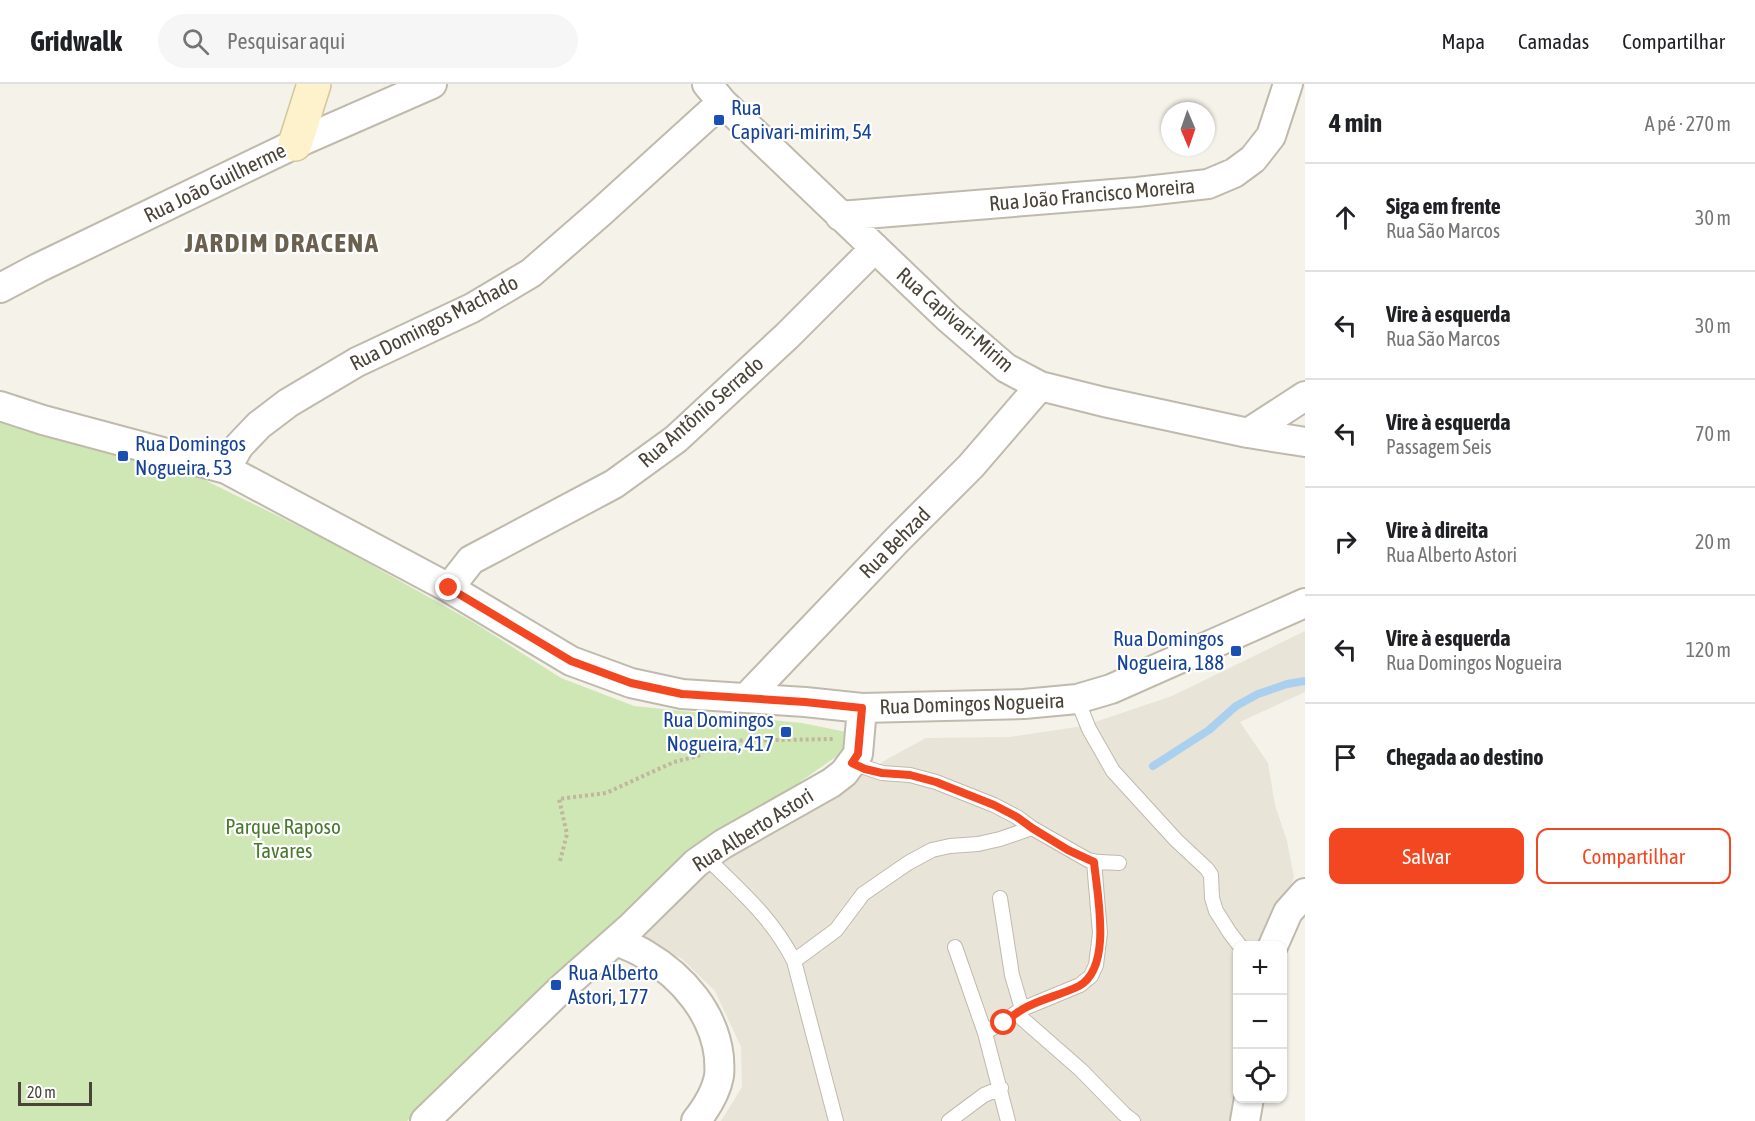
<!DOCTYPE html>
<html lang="pt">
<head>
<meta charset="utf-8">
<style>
  body { margin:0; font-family:"Asap Condensed",sans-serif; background:#f6f6f6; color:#202124 }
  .controls { position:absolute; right:18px; bottom:18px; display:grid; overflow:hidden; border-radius:12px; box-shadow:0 2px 4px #0004 }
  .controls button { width:54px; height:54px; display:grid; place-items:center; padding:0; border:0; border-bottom:2px solid #e0e0e0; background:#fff; color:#202124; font:30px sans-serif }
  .compass { position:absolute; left:1161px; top:18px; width:54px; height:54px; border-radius:50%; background:#fff; box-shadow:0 2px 4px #0004; rotate:178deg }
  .scale { position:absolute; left:18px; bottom:15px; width:74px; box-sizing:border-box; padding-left:6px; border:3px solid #494338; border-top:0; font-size:16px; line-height:21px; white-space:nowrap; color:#494338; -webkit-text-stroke:4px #fff; paint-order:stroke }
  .stop { position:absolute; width:18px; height:18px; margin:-14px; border:4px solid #f34722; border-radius:50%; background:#fff }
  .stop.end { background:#f34722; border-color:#fff; box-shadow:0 2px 6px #0008 }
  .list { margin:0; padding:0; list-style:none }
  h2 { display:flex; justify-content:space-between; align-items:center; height:78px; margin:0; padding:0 24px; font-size:26px }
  h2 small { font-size:20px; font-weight:400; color:#757577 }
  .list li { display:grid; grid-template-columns:39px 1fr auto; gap:18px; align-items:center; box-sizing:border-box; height:108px; padding:0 24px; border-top:2px solid #e0e0e0 }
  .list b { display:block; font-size:22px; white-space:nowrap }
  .list p { margin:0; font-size:20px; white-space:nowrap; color:#757577 }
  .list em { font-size:20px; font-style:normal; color:#757577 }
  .actions { display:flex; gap:12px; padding:18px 24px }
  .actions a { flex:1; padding:14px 0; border:2px solid #f34722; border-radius:12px; text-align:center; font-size:21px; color:#f34722 }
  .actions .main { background:#f34722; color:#fff }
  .icon { flex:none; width:33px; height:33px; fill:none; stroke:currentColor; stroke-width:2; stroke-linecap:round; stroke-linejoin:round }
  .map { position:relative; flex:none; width:1305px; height:1037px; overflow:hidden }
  header { display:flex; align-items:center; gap:36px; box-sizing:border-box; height:84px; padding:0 30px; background:#fff; border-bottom:2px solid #e0e0e0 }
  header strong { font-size:28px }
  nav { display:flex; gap:33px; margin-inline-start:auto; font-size:21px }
  .search { width:420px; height:54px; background:#f6f6f6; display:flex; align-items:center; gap:15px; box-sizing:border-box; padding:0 21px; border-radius:33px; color:#757577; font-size:22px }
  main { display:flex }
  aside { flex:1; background:#fff }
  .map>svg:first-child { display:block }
  .residential { fill:#e8e4d8 }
  .green { fill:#cfe7b5 }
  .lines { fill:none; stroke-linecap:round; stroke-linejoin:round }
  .stream { stroke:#a9d0ef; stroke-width:8 }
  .lane-casing { stroke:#c0baad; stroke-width:16 }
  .street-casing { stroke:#c0baad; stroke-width:32 }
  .secondary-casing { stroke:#d3c69b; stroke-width:36 }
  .path { stroke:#c1b69e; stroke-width:4; stroke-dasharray:3 3; stroke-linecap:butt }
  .lane { stroke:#fff; stroke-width:14 }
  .street { stroke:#fff; stroke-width:28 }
  .secondary { stroke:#fdf2cc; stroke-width:33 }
  .route { stroke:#f34722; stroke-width:8 }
  .transit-dot { fill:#1a4fb4; stroke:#fff; stroke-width:2 }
  .labels { text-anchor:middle; stroke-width:4.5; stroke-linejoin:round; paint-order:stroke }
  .transit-label { font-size:21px; fill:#164399; stroke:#fff; text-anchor:start }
  .street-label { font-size:21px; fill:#494338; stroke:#fff }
  .park-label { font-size:21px; fill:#47792c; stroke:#fff }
  .district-label { font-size:27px; font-weight:bold; letter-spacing:1.5px; fill:#6b6150; stroke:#fff }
</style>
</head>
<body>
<header>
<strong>Gridwalk</strong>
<div class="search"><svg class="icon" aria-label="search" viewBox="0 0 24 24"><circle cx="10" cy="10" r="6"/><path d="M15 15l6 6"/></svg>Pesquisar aqui</div>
<nav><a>Mapa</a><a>Camadas</a><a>Compartilhar</a></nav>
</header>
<main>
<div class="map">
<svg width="1305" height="1037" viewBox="0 0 1305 1037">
  <rect width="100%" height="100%" fill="#f5f2ea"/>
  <path class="residential" d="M1305,547v61l-65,30 28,41 7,42 12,36 7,36 -25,68 -31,1v152l7,23h-524l21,-34 -1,-40 -26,-56 -34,-33 -45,-17 53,-63 109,-62 91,-58 37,-20 84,-1 73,-11 89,-30z"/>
  <path class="green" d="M0,336l170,43 157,77 146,82 88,56 73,28 168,17 64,13 -180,125 -279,260h-407z"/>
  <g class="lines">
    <path class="stream" d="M1153,682l56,-36 27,-24 22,-12 29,-10 18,-3"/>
    <g class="lane-casing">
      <path id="lane" d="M1077,615l12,30 24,42 63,69 31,29 4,6 1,23 4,13 14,22 10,13
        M852,679l30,10 28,2 26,7 58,23 23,12 15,11 56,32c10,3 21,2 31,3
        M705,772c34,34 67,61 89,105l42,160
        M1000,814l12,77 10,34
        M955,863l30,86 23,88
        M794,877l42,-31 27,-36 45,-31 24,-13 18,-4 28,-2 22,-5 32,-11
        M1017,930l64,56 43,44 9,7
        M985,949l37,-24 58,-24 11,-9 5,-11 4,-32 -6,-71
        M949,1037l35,-26 17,-7"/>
    </g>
    <g class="street-casing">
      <path id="street" d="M707,0l15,18 226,216 58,50 34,18 64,16 144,31 57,9
        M840,132l297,-24 71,-8 26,-11 19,-14 18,-23 17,-52
        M0,204l38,-20 257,-124 137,-60
        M0,322l43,14 183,49 223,119 122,73 60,22 51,11 123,8 57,6 162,-4 53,-5 34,-10 194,-86
        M1248,349l57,-37
        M226,385l13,-23 20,-21 29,-22 69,-41 115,-54 59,-35 70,-61 121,-110
        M449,504l22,-28 143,-76 62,-45 111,-103 88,-88
        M746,614l151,-158 74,-74 69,-80
        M616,857c10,4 21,8 30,14 37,22 68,58 73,102 0,6 1,13 0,19 -3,17 -12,31 -23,45
        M1273,862l15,-34 17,-19
        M425,1037l136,-132 70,-62 65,-64 27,-19 108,-61 13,-10 14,-19 4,-46
        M1245,1037l4,-23"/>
    </g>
    <g class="secondary-casing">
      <path id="secondary" d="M295,60l19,-60"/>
    </g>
    <path class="path" d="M560,777l7,-27 -8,-35 47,-6 68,-31 24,-6 17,-15 119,-2"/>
    <use href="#lane" class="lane"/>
    <use href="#street" class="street"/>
    <use href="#secondary" class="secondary"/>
  </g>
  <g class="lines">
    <path class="route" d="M449,504l122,73 60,22 51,11 123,8 57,6 -4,46 -6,9 13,6 17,4 28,2 26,7 58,23 23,12 15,11 36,22 26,12c3,32 19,105 -15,124 -18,9 -39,13 -56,23 -7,4 -13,9 -19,14"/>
  </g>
  <g class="transit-dot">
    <rect x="713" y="30" width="12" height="12" rx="3"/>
    <rect x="117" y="366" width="12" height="12" rx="3"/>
    <rect x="1230" y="561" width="12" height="12" rx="3"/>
    <rect x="780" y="642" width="12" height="12" rx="3"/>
    <rect x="550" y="895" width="12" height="12" rx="3"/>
  </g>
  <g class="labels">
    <g class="transit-label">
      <text x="731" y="31">Rua<tspan x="731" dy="24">Capivari-mirim, 54</tspan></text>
      <text x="135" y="367">Rua Domingos<tspan x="135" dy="24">Nogueira, 53</tspan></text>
      <text x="1224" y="562" text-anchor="end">Rua Domingos<tspan x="1224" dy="24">Nogueira, 188</tspan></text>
      <text x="774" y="643" text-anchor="end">Rua Domingos<tspan x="774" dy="24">Nogueira, 417</tspan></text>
      <text x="568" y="896">Rua Alberto<tspan x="568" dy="24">Astori, 177</tspan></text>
    </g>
    <g class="street-label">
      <text transform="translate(215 99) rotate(-26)" y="7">Rua João Guilherme</text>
      <text transform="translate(1092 111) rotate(-5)" y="7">Rua João Francisco Moreira</text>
      <text transform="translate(955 236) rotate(41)" y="7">Rua Capivari-Mirim</text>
      <text transform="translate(434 239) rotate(-27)" y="7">Rua Domingos Machado</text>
      <text transform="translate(701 328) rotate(-41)" y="7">Rua Antônio Serrado</text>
      <text transform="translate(895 459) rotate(-45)" y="7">Rua Behzad</text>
      <text transform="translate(972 620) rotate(-2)" y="7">Rua Domingos Nogueira</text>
      <text transform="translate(753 746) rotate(-32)" y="7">Rua Alberto Astori</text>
    </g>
    <g class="park-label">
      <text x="283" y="750">Parque Raposo<tspan x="283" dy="24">Tavares</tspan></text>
    </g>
    <g class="district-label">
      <text x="282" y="168">JARDIM DRACENA</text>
    </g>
  </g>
</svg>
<div class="controls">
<button>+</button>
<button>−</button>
<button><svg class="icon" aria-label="locate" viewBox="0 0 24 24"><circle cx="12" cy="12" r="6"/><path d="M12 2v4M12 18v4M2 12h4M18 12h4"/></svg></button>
</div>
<svg class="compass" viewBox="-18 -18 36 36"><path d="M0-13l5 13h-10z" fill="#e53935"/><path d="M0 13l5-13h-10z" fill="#757577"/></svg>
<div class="scale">20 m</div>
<div class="stop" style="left:1004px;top:939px"></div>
<div class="stop end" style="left:449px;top:504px"></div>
</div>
<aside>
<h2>4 min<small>A pé · 270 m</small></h2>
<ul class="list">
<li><svg class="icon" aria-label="ahead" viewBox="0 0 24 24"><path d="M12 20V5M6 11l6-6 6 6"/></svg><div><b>Siga em frente</b><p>Rua São Marcos</p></div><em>30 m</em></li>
<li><svg class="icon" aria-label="left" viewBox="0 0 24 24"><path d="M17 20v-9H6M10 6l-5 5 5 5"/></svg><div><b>Vire à esquerda</b><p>Rua São Marcos</p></div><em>30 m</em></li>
<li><svg class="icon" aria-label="left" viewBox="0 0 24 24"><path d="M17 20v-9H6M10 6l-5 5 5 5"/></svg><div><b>Vire à esquerda</b><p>Passagem Seis</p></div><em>70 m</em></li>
<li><svg class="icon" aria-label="right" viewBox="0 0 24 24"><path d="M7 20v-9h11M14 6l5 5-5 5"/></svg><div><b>Vire à direita</b><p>Rua Alberto Astori</p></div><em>20 m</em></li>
<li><svg class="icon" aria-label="left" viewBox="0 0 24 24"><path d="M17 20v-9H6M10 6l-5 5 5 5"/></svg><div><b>Vire à esquerda</b><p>Rua Domingos Nogueira</p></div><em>120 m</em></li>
<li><svg class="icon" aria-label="arrive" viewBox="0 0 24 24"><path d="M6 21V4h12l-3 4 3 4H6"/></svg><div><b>Chegada ao destino</b></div></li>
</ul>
<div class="actions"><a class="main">Salvar</a><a>Compartilhar</a></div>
</aside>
</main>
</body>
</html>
